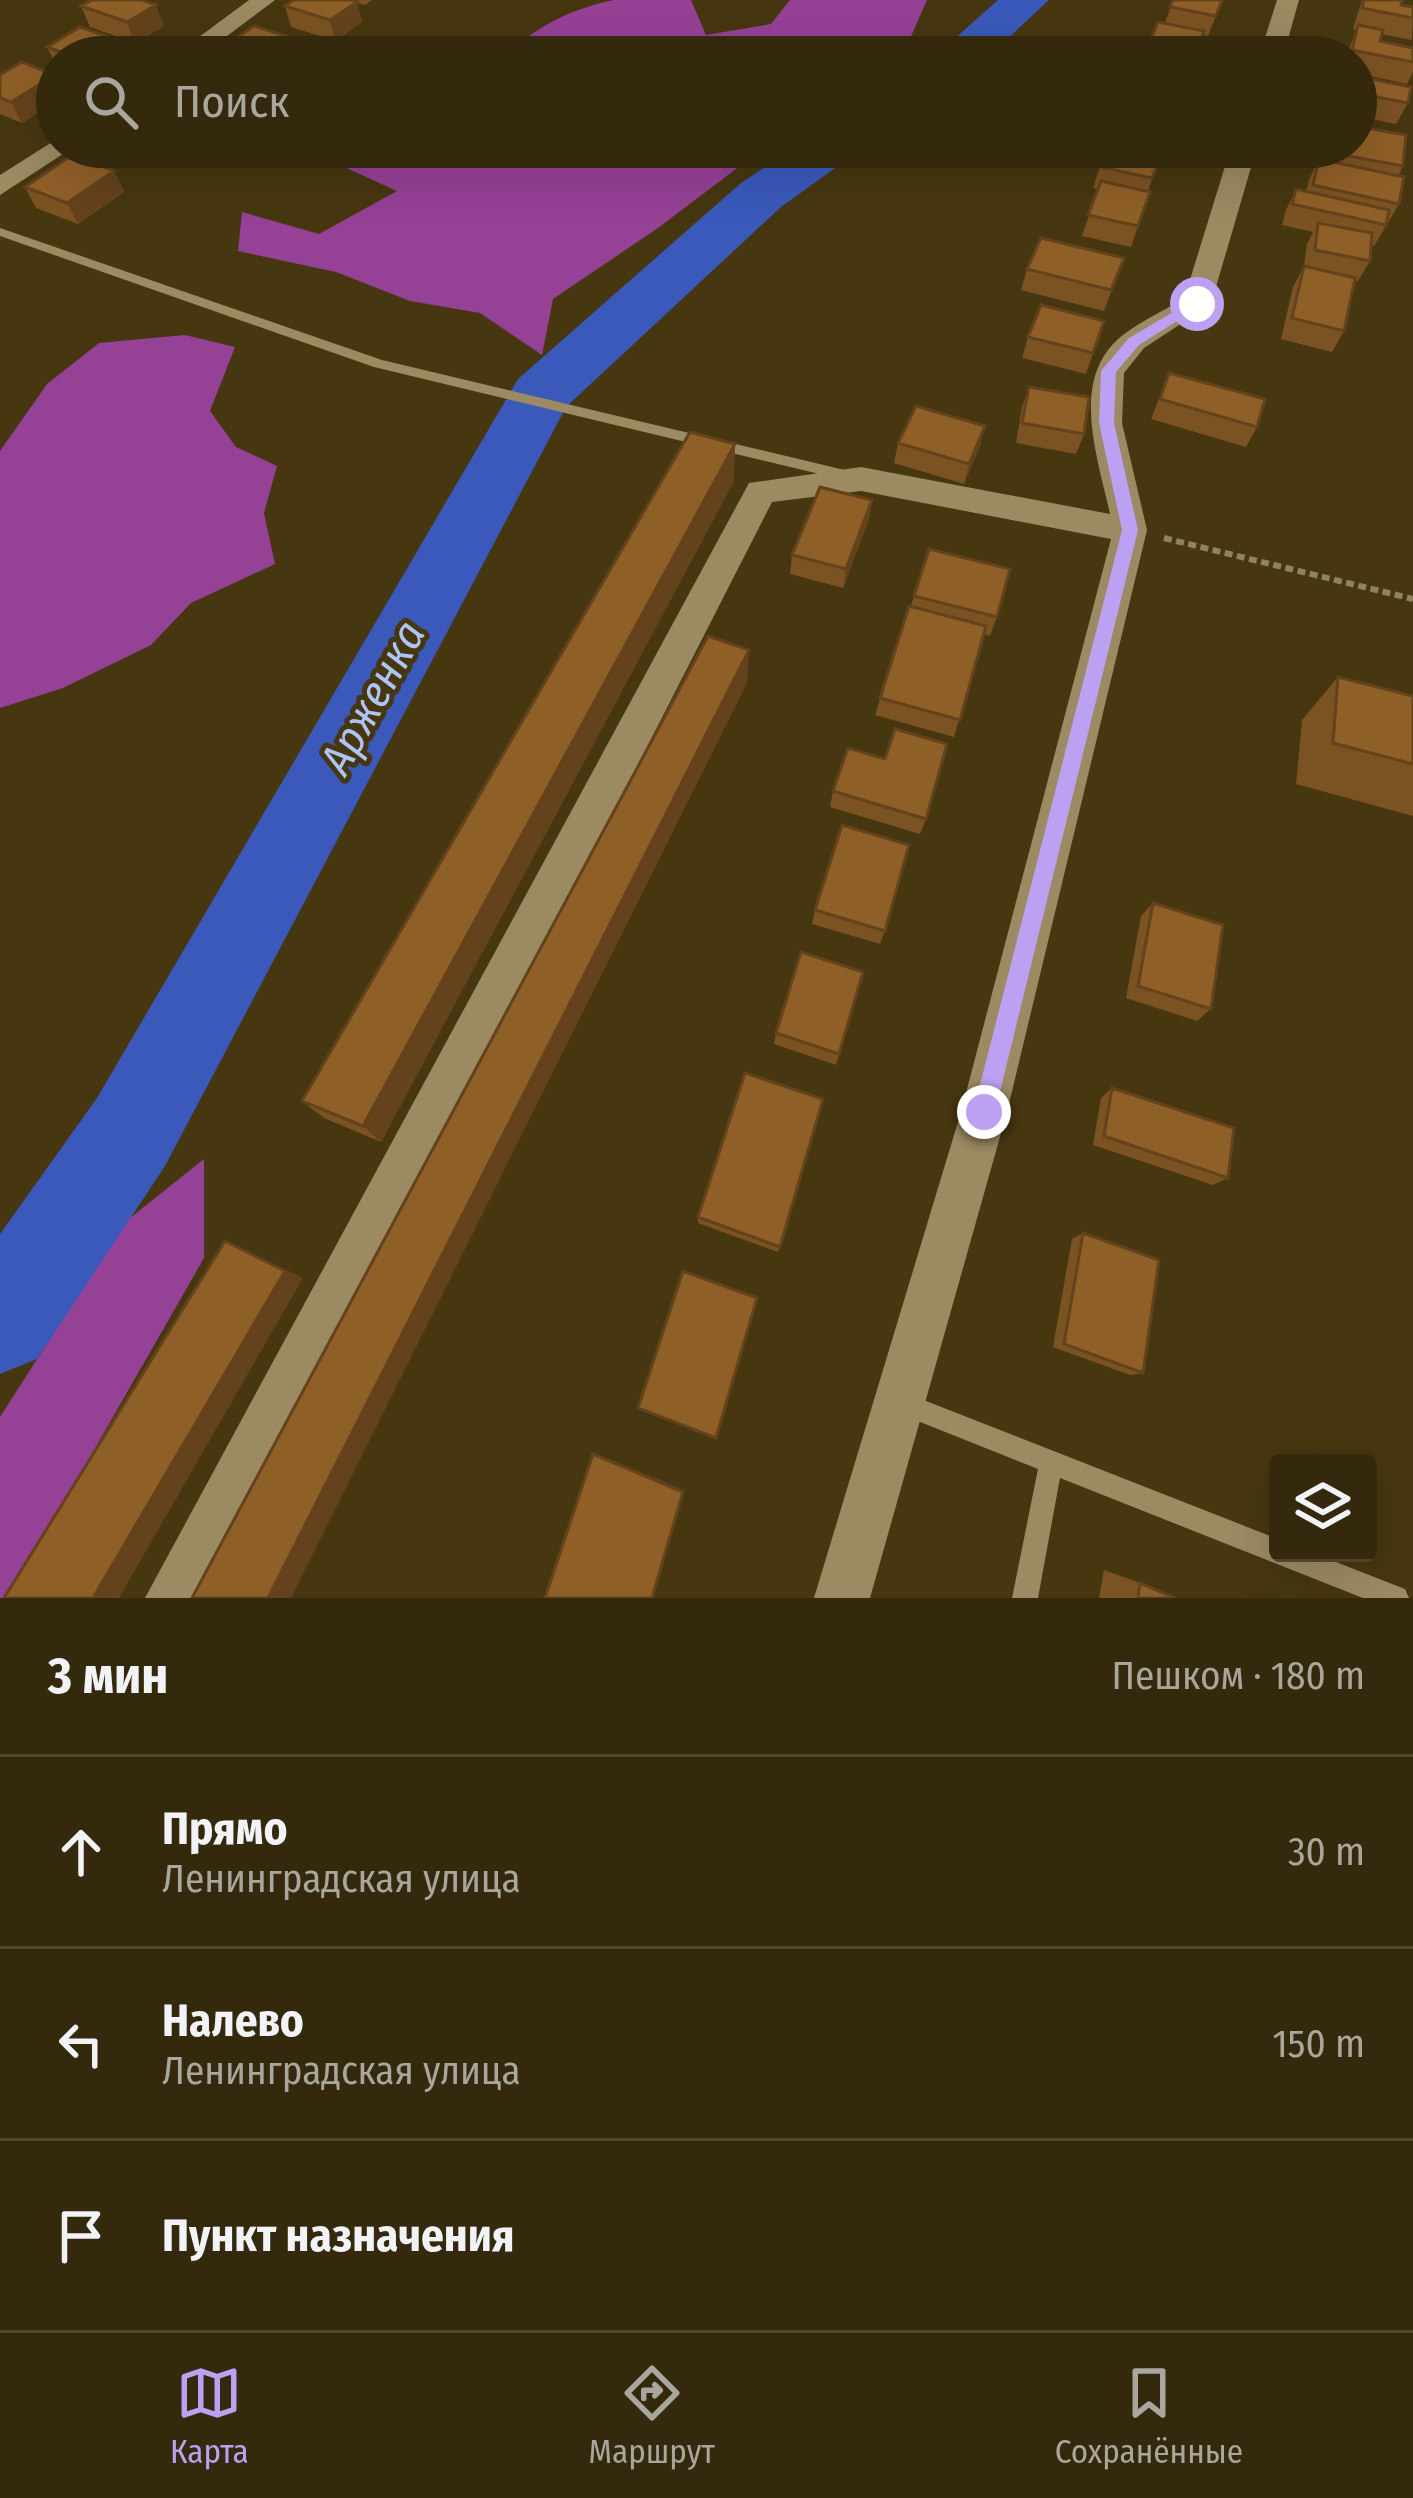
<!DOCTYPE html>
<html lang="ru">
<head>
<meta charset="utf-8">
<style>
  body { margin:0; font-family:"Fira Sans Condensed",sans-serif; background:#3f351a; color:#f1f3f6 }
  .controls { position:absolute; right:36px; bottom:36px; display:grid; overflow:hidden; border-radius:12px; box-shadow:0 12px 48px #0002 }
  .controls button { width:108px; height:108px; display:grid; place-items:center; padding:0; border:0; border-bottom:3px solid #4e452d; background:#34290c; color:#f1f3f6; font:60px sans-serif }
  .stop { position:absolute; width:36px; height:36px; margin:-27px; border:9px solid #bca0f2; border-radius:50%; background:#fff }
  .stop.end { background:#bca0f2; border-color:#fff; box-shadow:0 3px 12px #0008 }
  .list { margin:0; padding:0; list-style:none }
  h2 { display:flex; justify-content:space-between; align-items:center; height:156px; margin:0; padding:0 48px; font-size:51px }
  h2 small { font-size:39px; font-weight:400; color:#a9a69d }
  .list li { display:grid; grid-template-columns:78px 1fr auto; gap:36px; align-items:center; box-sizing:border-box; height:192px; padding:0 48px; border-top:3px solid #4e452d }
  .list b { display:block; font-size:45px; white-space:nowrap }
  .list p { margin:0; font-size:39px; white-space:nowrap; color:#a9a69d }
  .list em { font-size:39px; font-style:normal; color:#a9a69d }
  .icon { flex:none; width:66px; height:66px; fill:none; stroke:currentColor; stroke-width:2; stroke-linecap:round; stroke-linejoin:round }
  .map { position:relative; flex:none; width:1413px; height:1598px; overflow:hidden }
  .search { position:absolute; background:#34290c; box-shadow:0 12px 48px #0002; left:36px; right:36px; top:36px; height:132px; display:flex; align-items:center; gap:30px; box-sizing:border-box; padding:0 42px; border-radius:66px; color:#a9a69d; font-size:45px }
  .sheet { height:732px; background:#34290c }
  nav { display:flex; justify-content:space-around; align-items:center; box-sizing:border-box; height:168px; border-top:3px solid #4e452d; background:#34290c; font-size:33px; color:#a9a69d }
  nav a { display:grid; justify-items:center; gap:6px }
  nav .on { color:#bca0f2 }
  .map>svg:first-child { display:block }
  .forest { fill:#954196 }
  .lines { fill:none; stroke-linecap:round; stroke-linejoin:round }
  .river { fill:#3a59ba; fill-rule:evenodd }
  .path { stroke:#8f8263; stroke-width:6; stroke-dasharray:8 4.5; stroke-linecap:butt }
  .lane { fill:#9b8a62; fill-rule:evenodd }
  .street { fill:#9b8a62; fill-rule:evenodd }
  .wall { fill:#7b5222 }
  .shaded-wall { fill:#64421c }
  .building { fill:#8f5f28; stroke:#64421c; stroke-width:3 }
  .route { fill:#bca0f2 }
  .labels { text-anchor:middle; stroke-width:10; stroke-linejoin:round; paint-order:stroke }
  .water-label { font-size:45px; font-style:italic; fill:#afc4f6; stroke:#463710 }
</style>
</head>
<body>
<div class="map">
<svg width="1413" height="1598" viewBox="0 0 1413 1598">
  <rect width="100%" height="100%" fill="#463710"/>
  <path class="forest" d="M614,0h77l15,35 65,-11 19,-24h137l-25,57h-398c33,-31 66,-48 110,-57z
    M383,147h382l-107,81 -105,71 -11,56 -62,-42 -70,-12 -74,-29 -98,-21 4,-39 77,22 78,-43 -66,-30z
    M185,335l50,12 -25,64 26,36 41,19 -13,47 11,51 -84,39 -40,42 -88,43 -63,20v-257l47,-67 52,-41z
    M204,1159v99l-186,325 -10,15h-8v-181l125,-195z"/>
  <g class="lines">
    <path class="river" d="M998,0h51l-61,57h-54z
      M795,147h62l-8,11 -68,49 -215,200 -401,759 -128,193 -37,15v-140l97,-136 421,-719 223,-196z"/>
    <path class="path" d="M1164,538l249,61"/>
    <path class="lane" d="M0,228l382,132 471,112 7,5 -7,5 -479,-115 -374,-131z
      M903,1392l375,147v14h35l92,36 4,9h-46l-303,-120 -22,120h-26l26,-129 -143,-57 -4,-8 4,-8z"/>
    <path class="street" d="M249,0h26l-76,57h-27z
      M1277,0h22l-16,57h-24z
      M57,139v8h13l-4,5 -66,43v-20z
      M1231,147h26l-46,157 -67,44 -20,25 -2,50 25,107 -140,582 -137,486h-56l147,-486 150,-573 -250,-48 -89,11 -370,725 -199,371h-58l604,-1115 112,-16 249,47c-13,-60 -43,-140 17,-182 18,-13 38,-22 57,-33z"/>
  </g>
  <path class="wall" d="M294,0h78l-7,5 -8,-2 5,19 -26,19 -45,-14 -6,-21z
    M1173,0h49l-14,36 -6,-1 -8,22h-50l4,-11 17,-23z
    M1362,0h40l-1,5 12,2 -1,33 -31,-6 -1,7 33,7v24l-6,12 -51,-11v-16h-10l10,-27 -3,-1z
    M81,6l83,20 -29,17 -45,-16z
    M106,36l9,21h-58v11l-10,-21z
    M0,75h55l2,4v22l-35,22 -22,-9z
    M1356,76l52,27 -12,21 -40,-8z
    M121,147h76l-27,19z
    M1163,147l-15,44 2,1 -19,55 -49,-11 16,-47 -5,-1 7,-21z
    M1321,147h35l47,19 -5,10 1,28 -25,42 -3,-1 -1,16 -12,20h-3l-11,50 -12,21 -51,-13 12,-52 11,-21 3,-22 6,-12 -31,-7 4,-15 10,-21 10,3 3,-12 10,-21z
    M114,171l10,21 -46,32 -42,-16 -11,-21z
    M1124,258l-20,53 -83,-21 6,-21z
    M1104,321l-18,53 -64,-16 6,-21z
    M1169,373l88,54 -11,20 -95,-28z
    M1029,387l55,47 -8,20 -60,-11 6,-36z
    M985,426l-5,20 -16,38 -70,-21 4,-20z
    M734,481l-353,661 -57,-24 -22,-17z
    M872,500l-3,19 -26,69 -53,-14 2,-19z
    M914,596l83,21 -7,19 -6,-2 -30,103 -79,-22z
    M1338,677l75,19v120l-117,-32 6,-64z
    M833,791l93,28 -6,15 -90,-27z
    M1153,903l58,106 -14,12 -71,-23 15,-82z
    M815,910l70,21 -5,13 -68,-20z
    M863,972l-27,93 -62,-21 2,-11z
    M1112,1088l116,90 -15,7 -120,-40 8,-47z
    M823,1099l-45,153 -80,-29v-6z
    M1083,1233l60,140 -13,2 -77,-28 19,-108z
    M1104,1570l36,13 35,15h-76z"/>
  <path class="shaded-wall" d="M357,2l5,20 -26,19 -6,-21z
    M156,5l8,21 -29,17 -8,-21z
    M106,36l9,21h-43z
    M304,42l4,15h-26z
    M55,75l2,4v22l-35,22 -11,-21z
    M162,147h35l-27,19z
    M114,171l10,21 -46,32 -11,-21z
    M985,426l-5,20 -16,38 5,-20z
    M735,444l-1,37 -353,661 -18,-16z
    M872,500l-3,19 -26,69 3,-19z
    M749,650l-2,33 -456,915h-23z
    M225,1241l21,9 57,28 -184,320h-26z
    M593,1454h4l87,36 -32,108z"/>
  <path class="building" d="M92,0h50l14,5 -29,17 -46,-16z
    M294,0h58l5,2 -27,18 -45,-14z
    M1173,0h49l-6,16 -46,-9z
    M1364,0h38l-1,5 12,2v11l-51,-10z
    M1158,22l46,9 -10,25 -46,-10z
    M1358,25l25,5 -3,11 33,7v14l-61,-12z
    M254,26l50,16 -22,15h-42l-21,-7z
    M80,27l26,9 -34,20 -25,-9z
    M22,62l33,13 -44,27 -11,-4v-23z
    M1356,76l55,11 -3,16 -52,-10z
    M1356,126l50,9 -3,31 -76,-14 1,-5h28z
    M1107,147h56l-11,31 -52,-11z
    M72,155l42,16 -47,32 -42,-16z
    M1319,159l85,18 -5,27 -86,-19z
    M1101,181l49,11 -12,34 -50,-11z
    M1296,189l93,21 -3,15 -94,-21z
    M1318,223l54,10 -2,28 -55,-11z
    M1041,238l83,20 -13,32 -84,-21z
    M1304,266l51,12 -11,53 -52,-13z
    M1041,305l63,16 -11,32 -65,-16z
    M1169,373l96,26 -8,28 -97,-28z
    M1029,387l60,10 -5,37 -62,-11z
    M916,406l69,20 -16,38 -71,-21z
    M690,432l45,12 -372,682 -61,-25z
    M820,487l52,13 -26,69 -54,-14z
    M929,549l81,20 -13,48 -83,-21z
    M909,606l77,20 -26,94 -80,-22z
    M708,636l41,14 -481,948h-76z
    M1338,677l75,19v68l-80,-21z
    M895,729l52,15 -21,75 -93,-28 15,-43 37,11z
    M842,825l67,20 -24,86 -70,-21z
    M1153,903l70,22 -12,84 -73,-23z
    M801,952l62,20 -24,82 -63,-21z
    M745,1073l78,26 -43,148 -82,-30z
    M1112,1088l122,40 -6,50 -124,-42z
    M1083,1233l76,27 -16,113 -79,-29z
    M225,1241l60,30 -192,327h-89z
    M683,1271l74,27 -41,140 -78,-30z
    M593,1454l90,38 -31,106h-107z
    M1140,1583l35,15h-37z"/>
  <path class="route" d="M1192,301l12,3 -65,41 -23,27 -2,51 24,107 -143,582 -11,11 -11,-11 149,-582 -23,-107 2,-52 28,-33z"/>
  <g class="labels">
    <g class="water-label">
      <text transform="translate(372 697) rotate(-61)" y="16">Арженка</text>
    </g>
  </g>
</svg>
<div class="controls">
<button><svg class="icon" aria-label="layers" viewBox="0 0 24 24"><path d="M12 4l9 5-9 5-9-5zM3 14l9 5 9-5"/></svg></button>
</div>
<div class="stop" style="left:1197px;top:304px"></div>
<div class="stop end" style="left:984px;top:1112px"></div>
<div class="search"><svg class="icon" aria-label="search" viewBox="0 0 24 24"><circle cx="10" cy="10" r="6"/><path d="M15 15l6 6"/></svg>Поиск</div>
</div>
<section class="sheet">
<h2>3 мин<small>Пешком · 180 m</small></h2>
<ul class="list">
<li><svg class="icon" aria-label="ahead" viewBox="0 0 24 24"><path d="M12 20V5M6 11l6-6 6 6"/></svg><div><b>Прямо</b><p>Ленинградская улица</p></div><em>30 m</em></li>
<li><svg class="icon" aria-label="left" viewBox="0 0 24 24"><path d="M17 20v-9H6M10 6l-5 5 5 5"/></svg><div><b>Налево</b><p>Ленинградская улица</p></div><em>150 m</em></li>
<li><svg class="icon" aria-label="arrive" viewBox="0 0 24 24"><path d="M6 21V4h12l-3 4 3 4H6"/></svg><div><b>Пункт назначения</b></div></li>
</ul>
</section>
<nav>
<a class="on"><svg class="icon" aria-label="map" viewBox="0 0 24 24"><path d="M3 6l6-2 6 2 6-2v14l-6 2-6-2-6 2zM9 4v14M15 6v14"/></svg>Карта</a>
<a><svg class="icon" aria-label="directions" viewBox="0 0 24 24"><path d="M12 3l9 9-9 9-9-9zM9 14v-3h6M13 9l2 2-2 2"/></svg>Маршрут</a>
<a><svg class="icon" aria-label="saved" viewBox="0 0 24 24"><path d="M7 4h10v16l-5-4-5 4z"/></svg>Сохранённые</a>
</nav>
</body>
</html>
